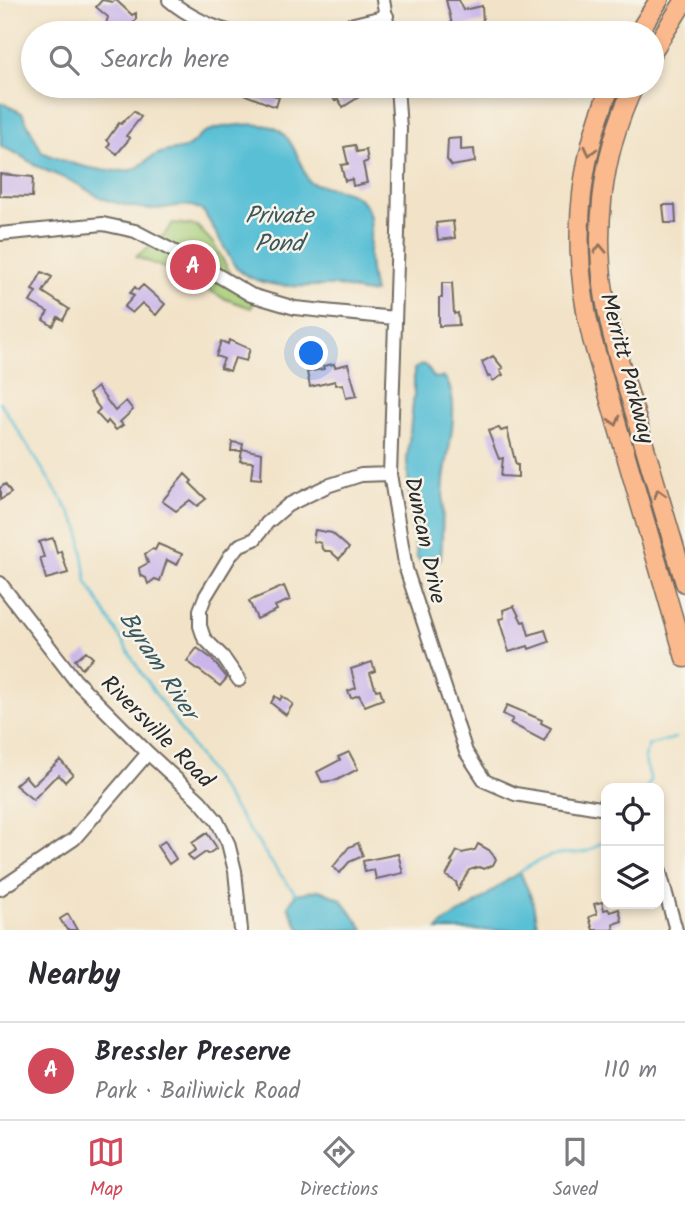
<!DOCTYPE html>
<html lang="en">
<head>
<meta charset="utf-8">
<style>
  body { margin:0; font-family:Kalam,sans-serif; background:#f7f7f7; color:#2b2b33 }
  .controls { position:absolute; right:21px; bottom:21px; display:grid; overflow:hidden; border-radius:14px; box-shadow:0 4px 10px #0003 }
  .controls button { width:63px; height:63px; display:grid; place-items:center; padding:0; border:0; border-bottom:2px solid #e1e1e2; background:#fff; color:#2b2b33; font:35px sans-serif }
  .you { position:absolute; left:312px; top:354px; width:24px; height:24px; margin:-18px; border:5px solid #fff; border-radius:50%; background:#1a73e8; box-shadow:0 0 0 10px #1a73e833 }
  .badge { display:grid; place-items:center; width:46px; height:46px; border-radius:50%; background:#d1495b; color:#fff; font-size:23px; font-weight:700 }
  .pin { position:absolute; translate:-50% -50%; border:4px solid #fff; box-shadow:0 2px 7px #0006 }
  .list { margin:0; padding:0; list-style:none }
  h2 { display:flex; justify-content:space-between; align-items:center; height:91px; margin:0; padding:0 28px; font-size:30px }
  h2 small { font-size:23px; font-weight:400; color:#7c7c81 }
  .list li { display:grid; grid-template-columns:46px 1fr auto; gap:21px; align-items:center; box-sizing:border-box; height:98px; padding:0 28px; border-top:2px solid #e1e1e2 }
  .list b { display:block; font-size:26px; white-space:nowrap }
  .list p { margin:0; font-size:23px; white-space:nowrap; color:#7c7c81 }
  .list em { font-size:23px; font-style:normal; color:#7c7c81 }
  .icon { flex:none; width:38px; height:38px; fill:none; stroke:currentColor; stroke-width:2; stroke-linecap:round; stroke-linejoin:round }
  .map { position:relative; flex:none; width:685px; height:930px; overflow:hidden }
  .search { position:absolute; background:#fff; box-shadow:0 4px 10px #0003; left:21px; right:21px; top:21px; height:77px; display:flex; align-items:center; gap:18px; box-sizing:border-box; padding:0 24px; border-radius:38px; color:#7c7c81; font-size:26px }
  .sheet { height:189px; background:#fff }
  nav { display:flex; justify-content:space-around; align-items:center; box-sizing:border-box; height:98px; border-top:2px solid #e1e1e2; background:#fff; font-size:19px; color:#7c7c81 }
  nav a { display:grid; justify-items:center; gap:4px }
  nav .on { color:#d1495b }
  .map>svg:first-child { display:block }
  .green { fill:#a8cf7a; stroke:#6a7d52; stroke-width:2 }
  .water { fill:#58bfd5; stroke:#427580; stroke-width:2 }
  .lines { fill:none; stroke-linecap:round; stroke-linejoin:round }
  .stream { stroke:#58bfd5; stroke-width:2.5 }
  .building { fill:#cab6ea }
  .minor-casing { stroke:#716b62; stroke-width:16 }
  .highway-casing { stroke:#716b62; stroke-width:21 }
  .minor { stroke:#fff; stroke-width:12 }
  .highway { stroke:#fbba8d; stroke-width:18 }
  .oneway { stroke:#93725c }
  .labels { text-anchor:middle; stroke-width:5; stroke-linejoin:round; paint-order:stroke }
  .street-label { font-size:23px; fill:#2b2b2b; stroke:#f7f3e8 }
  .water-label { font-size:24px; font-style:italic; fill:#38575e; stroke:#f7f3e8 }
</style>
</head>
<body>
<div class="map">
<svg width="685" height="930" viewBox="0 0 685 930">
  <rect width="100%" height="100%" fill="#f7f3e8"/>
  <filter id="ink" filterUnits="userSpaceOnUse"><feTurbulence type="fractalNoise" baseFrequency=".0143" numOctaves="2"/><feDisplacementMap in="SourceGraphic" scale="14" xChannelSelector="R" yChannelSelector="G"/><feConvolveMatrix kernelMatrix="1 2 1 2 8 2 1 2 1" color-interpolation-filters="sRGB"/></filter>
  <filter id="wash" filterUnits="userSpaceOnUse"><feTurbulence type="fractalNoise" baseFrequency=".00686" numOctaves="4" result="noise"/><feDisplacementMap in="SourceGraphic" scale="28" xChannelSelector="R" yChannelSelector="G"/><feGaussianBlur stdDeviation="1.57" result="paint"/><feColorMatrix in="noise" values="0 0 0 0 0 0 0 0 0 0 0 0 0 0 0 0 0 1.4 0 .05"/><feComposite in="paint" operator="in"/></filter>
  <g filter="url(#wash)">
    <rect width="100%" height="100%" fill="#f2e3c8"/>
    <path class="green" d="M173,223l24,3 16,17 25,43 20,9 -7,13 -28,-10 -38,-22 -49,-19 28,-22z"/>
    <path class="water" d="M0,102l22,11 20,39c26,12 61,22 89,18 10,-2 14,-10 23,-14 10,-6 20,-5 31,-8 8,-3 14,-13 21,-16 15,-7 60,-12 74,-1 16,13 20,34 29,51 14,5 29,6 43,12 25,12 18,37 17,59 0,13 2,27 5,39 -13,3 -24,-5 -37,-6 -33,-1 -74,6 -101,-18l-32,-56c-15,-11 -30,-5 -47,-3 -15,1 -30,-3 -44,-7 -13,-3 -22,-10 -34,-17 -12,-7 -27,-11 -40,-18 -13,-7 -23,-16 -38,-20z
      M423,364l4,3 7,11 10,-1c19,23 3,75 0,103 -2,26 -1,52 -3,78 -5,7 -9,8 -18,7l-6,-8 -6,-37 -4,-60 7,-66v-25z
      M520,872l12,27 6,31h-101c8,-12 25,-16 37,-25 15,-11 29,-23 46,-33z
      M319,890l22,9 23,31h-64l-12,-24 8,-12z"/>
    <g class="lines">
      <path class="stream" d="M0,402l79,125 8,55 53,89 136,198 21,26
        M646,788l5,-7 -7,-24 5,-12 26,-7
        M519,874l1,-2c9,-6 19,-12 30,-16 27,-8 29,6 56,-17"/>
    </g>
    <g id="blocks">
      <path class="building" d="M102,0l11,2 3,-2 16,15 4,-2v7l-11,13h-8l-3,-6 -8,-3 2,-7 -12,-10z
        M446,0h13l4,10 19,-4 1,16 -30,6z
        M245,86l24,2 -1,5 11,4 -3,10 -33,-13z
        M332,86h16l2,3 3,-2 6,10 -16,10 -5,-8 -3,2 -8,-13z
        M134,111l7,6 -15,19 4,2 -13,16 -9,-7 2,-4 -3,-3 12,-17 2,1z
        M461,138v12l13,-1 1,13 -23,4 -5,-6 1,-21z
        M355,145l2,7 9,-2 2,11 -5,2 4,20 -14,3 -1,-7 -7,2 -4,-16 7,-1 -4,-17z
        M0,174l33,3 -1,20 -32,-1z
        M663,205h12l1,18h-11z
        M453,221l2,17 -17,2 -2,-17z
        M42,272l10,5 -9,15 26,17 -6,11 -5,-3 -5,9 -10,-6 5,-8 -18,-10 6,-10 -4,-2z
        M442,283h10l2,31 4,-1 1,12 -20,1v-28h3z
        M143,285l22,19 -9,11 -14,-12 -10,10 -8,-6 10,-11 -4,-3 5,-6 3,3z
        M229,340l21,9 -4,12 -11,-3 -5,13 -10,-3 4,-9 -8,-3 5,-15 7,3z
        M493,356l10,12 -3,2 3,5 -10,6 -3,-5 -2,1 -6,-15z
        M334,364l1,3 13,-3 9,32 -11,2 -3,-14 -7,1 -1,-4 -25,6 -3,-15 17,-3 -1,-3z
        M97,387l18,24 11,-10 7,9 -13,12 3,3 -7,5 -8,-9 -2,3 -10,-11 4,-4 -11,-15z
        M499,428l2,3 6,-2 9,36h2v12l-17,-1 2,-18 -4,1 -11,-28z
        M232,442l11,2 -1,5 20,4 -1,26 -10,-1 2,-16 -13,-1 2,-10h-11z
        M185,474l7,7 -2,2 16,16 -9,7 -7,-6 -14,11 -14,-10z
        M5,484l6,9 -11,7v-12z
        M315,530l17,3 17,15 -10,11 -9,-8h-5l-3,-2 -1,-6 -8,-2z
        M53,538l4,15 4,-2 7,22 -22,6 -6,-21 4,-1 -5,-15z
        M158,544l24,10 -5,11 -10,-5 -7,21 -5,-2 -7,5 -2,-6 -6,-3 -1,-7 9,-5 -3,-9 7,-5 3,1z
        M284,586l6,14 -15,6 2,4 -20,9 -8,-18z
        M514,606l8,16 3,-1 4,14 16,-5 4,12 -20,7 -1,-3 -19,6 -10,-33 5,-1 -1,-8z
        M197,648l14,10 16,20 -7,8 -33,-25z
        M86,651l7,7 -11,11 -7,-9z
        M372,662l3,9 -5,2 6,17 4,-1 3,10 -18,7 -6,-11 -8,3 -3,-7 8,-3 -5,-19z
        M275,696l5,4 2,-4 11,8 -7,11 -15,-12z
        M507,705l35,15 -1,3 10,5 -7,13 -34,-18 3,-4 -10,-5z
        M349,752l9,17 -21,11 -15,2 -5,-10 23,-12 -2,-3z
        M60,760l13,14 -8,8 -6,-7 -6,4 -20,21 -18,-15 10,-9 8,9z
        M207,833l10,15 -9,6 -2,-2 -13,9 -5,-6 8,-5 -4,-7z
        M165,841l11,18 -7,5 -12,-18z
        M358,843l5,13 -14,6 -9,11 -7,-6 16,-20z
        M478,844l11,6 7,9 -3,6 -9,4 -5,-2 -10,3 -11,20 -2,-8 -10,-6 7,-13 -2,-1 6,-11 5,2 13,-3z
        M398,854l5,19 -27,6 -2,-9 -9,2 -2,-11z
        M602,902l2,8 4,-1 2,3 9,-3 3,12 -9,3 1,6h-21l-4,-13 8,-3 -3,-10z
        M68,914l9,16h-10l-7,-11z"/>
    </g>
  </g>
  <g filter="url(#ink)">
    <use href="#blocks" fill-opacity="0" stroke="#716b62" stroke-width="2"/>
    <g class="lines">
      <g class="minor-casing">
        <path id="minor" d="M169,0c16,14 47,30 69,33
          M383,0l6,33
          M317,33l70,-17
          M397,86l3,43 -2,104 -8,241 16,95 60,183 19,29 30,13 91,15
          M0,234l103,-10 32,7 67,35 49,29 44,13 99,10
          M0,583l75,97 73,73 52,48 17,20 11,22 7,28 6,59
          M239,680l-16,-23 -19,-19 -4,-12v-16l5,-13 25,-41 10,-11 15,-6 12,-16 21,-18 39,-19 34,-11 29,-1
          M659,869l17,61
          M0,889l74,-50 74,-86"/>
      </g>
      <g class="highway-casing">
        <path id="highway" d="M638,33l21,-33
          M652,52l33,-52
          M611,86c-35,80 -40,169 -19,253l93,319
          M634,86c-34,71 -42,153 -26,229 7,37 20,73 30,109 16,53 31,106 47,159"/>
      </g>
      <use href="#minor" class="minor"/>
      <use href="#highway" class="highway"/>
    </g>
    <defs><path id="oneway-chevron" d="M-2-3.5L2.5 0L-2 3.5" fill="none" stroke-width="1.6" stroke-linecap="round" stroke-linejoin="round" transform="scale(1.75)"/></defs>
    <g class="oneway">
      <use href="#oneway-chevron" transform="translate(590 151) rotate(103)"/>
      <use href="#oneway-chevron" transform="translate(600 249) rotate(-92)"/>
      <use href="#oneway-chevron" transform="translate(615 421) rotate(74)"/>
      <use href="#oneway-chevron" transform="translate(659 494) rotate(-106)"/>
    </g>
  </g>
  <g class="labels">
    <g class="street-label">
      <text transform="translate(628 368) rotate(75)" y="8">Merritt Parkway</text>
      <text transform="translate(426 540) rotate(78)" y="8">Duncan Drive</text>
      <text transform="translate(158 731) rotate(45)" y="8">Riversville Road</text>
    </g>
    <g class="water-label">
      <text x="279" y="223">Private<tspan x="279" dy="28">Pond</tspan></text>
      <text transform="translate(159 665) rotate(57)" y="8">Byram River</text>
    </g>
  </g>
</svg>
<div class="controls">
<button><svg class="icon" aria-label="locate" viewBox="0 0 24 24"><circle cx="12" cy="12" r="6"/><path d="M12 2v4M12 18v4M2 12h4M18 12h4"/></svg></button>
<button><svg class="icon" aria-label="layers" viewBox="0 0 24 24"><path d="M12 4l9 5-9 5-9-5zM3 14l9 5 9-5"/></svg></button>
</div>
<div class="you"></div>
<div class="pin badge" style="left:193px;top:267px">A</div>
<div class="search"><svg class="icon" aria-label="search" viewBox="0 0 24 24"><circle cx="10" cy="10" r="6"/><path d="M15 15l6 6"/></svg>Search here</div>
</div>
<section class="sheet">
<h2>Nearby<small></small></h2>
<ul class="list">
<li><span class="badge">A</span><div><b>Bressler Preserve</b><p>Park · Bailiwick Road</p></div><em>110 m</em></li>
</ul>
</section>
<nav>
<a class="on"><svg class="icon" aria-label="map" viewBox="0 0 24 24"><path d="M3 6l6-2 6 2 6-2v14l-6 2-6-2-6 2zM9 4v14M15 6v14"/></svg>Map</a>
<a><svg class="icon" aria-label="directions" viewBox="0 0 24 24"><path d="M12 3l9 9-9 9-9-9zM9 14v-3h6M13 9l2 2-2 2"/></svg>Directions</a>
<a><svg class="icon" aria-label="saved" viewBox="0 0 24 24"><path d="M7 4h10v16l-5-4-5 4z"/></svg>Saved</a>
</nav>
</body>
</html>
